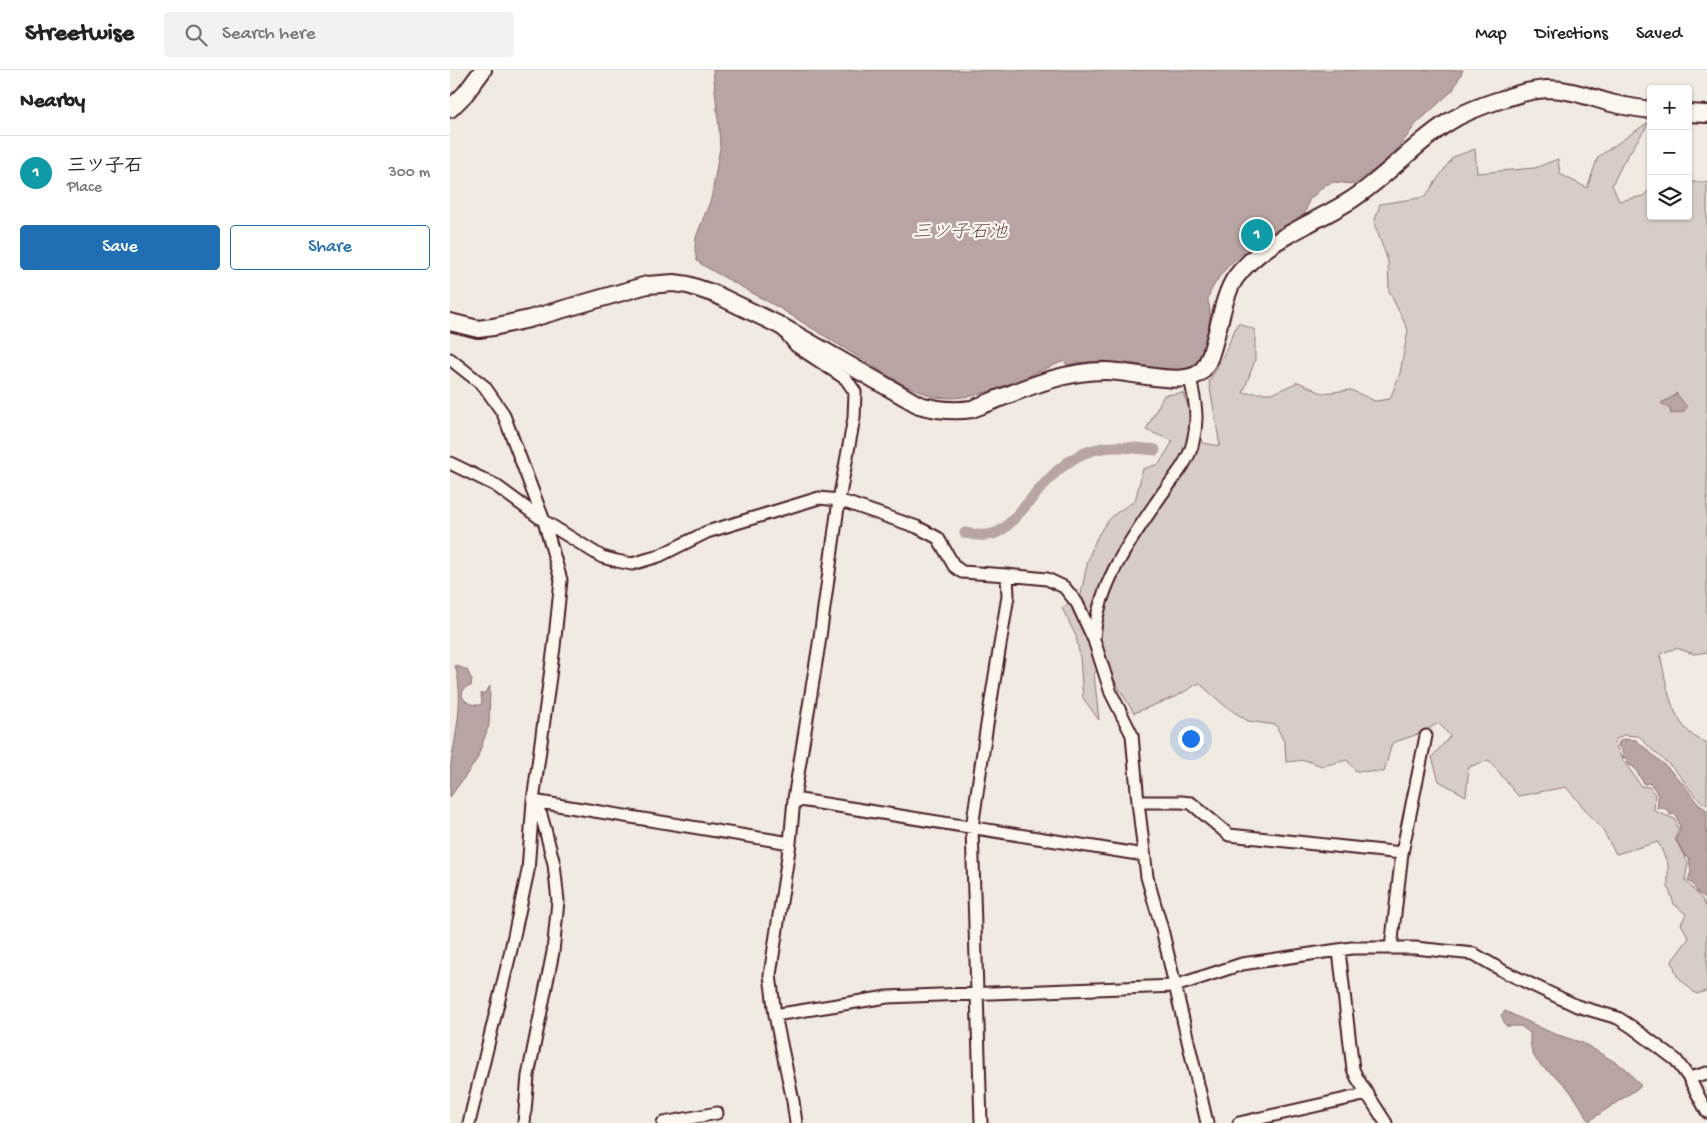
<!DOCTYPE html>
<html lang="en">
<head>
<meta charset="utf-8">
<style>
  body { margin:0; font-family:"Gochi Hand","Klee One",sans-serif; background:#f2f2f2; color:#222 }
  .controls { position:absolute; right:15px; top:15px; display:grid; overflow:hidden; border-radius:5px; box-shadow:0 1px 4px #0004 }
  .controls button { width:45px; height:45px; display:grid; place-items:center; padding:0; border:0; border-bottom:1px solid #e0e0e0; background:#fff; color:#222; font:25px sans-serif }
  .you { position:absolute; left:740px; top:668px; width:18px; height:18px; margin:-12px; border:4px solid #fff; border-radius:50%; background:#1a73e8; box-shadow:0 0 0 8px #1a73e833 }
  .badge { display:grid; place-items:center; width:32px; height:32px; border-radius:50%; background:#1f6fb2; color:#fff; font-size:16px; font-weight:700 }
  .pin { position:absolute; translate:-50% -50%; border:2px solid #fff; box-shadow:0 1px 5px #0006 }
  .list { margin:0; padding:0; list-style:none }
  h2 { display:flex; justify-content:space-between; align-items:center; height:65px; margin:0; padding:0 20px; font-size:21px }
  h2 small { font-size:16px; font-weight:400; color:#767676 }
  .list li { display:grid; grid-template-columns:32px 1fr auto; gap:15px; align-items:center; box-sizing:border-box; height:75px; padding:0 20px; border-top:1px solid #e0e0e0 }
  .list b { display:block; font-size:19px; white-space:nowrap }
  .list p { margin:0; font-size:16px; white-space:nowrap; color:#767676 }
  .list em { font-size:16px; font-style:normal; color:#767676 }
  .actions { display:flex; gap:10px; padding:15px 20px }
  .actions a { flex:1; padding:11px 0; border:1px solid #1f6fb2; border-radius:5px; text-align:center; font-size:18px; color:#1f6fb2 }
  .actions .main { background:#1f6fb2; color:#fff }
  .icon { flex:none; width:28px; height:28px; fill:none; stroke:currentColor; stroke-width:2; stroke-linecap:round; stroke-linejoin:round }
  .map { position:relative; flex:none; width:1257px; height:1053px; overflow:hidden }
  header { display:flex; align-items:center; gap:30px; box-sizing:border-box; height:70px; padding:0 25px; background:#fff; border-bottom:1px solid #e0e0e0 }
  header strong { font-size:24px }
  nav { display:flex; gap:28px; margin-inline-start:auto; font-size:18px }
  .search { width:350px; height:45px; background:#f2f2f2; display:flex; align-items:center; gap:12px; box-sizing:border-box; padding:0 18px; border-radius:5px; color:#767676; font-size:19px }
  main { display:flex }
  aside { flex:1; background:#fff }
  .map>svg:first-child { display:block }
  .green { fill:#d8ccc6; stroke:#917678 }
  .water { fill:#b8a4a2; stroke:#8c6f72 }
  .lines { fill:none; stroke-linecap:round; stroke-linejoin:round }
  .canal { stroke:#b8a4a2; stroke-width:11 }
  .street-casing { stroke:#4a1f2b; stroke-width:15 }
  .secondary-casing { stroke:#4a1f2b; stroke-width:20 }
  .street { stroke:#fbf7ec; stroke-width:11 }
  .secondary { stroke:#fbf7ec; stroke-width:16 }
  .labels { text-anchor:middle; stroke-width:4.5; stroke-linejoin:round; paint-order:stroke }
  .water-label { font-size:19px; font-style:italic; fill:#704e55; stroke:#fbf7ec }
</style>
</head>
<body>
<header>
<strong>Streetwise</strong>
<div class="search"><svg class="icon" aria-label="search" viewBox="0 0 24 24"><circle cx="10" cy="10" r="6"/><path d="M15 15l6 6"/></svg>Search here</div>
<nav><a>Map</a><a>Directions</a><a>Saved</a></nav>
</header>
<main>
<aside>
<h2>Nearby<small></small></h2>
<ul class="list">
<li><span class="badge" style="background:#0f9aa8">1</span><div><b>三ツ子石</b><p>Place</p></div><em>300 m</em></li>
</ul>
<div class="actions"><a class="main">Save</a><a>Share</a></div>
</aside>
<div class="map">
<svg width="1257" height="1053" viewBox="0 0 1257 1053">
  <rect width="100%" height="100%" fill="#f0eae0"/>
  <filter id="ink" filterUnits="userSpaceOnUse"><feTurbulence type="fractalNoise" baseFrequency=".02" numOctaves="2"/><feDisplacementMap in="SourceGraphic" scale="10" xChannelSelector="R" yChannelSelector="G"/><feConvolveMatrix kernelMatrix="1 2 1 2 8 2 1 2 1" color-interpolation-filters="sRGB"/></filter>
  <g filter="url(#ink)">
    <path class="green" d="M1200,51l-27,42 -11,22 7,16 24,-5 8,-8v28h37v-34h19v470l-13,2 -18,-6 -16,6c6,26 9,60 30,79 4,5 12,7 17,10v62c-15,-8 -23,-26 -35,-38 -11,-10 -23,-19 -33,-31l-16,-1 -9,6 7,16 20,29 8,1 6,7 -1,17 21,8 3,10 -3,10 13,24 -3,17 17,19 5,9v83l-11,3 -19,-18 -5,-15 17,-23 -8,-14 5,-10 -12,-10 -6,-17v-23l-10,-22 -42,12 -14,-25 -36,-42 -48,9 -29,-36 -20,7 -3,29 -27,-15 -7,-24 18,-21 -11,-13 -21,11 -26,9 -8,29 -28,-1 -9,-11 -25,6 -17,-6 -19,2 -1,-18 -9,-19 -28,-4 -23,-15 -26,-23 -22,13 -43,17 -18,-30 -11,-24 -11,15 5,46 -16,-22 -3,-41 -4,-21 -14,-28 19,-13c5,-29 11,-61 34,-81 6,-5 14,-9 20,-13l8,-32 16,-5 14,-23 -27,-11 18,-35 19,-2 20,50 17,3 -11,-64 13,-24 16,-35 17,7v30l-12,33h31l24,-11 24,11 29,-3 24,11 15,-2 10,-26 8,-43 -19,-39 -1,-30 -14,-38 6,-19 45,-7 28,-40 22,-8 2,24 58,-5 23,-9 2,15 27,14 11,-31z"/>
    <path class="water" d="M263,0h750l-10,20 -37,34 -20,27 -14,13 -28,20 -20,-2 -9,3 -16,15 -5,16c-28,15 -72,38 -88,66 -3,5 -8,13 -8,18 0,3 2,7 2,11 1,12 -7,50 -18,56 -16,8 -46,-2 -64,-4 -20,-2 -41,-3 -61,2l-3,-4 -67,28 -25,7 -19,2 -19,-1 -32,-13 -121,-75 -77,-43 -7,-5 -2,-11 1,-13 15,-38 9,-51 -1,-19z
      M1226,323l11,14 -4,5 -12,2 -1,-5 -9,-6 13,-7z
      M5,595l12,5 5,10 -1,6c-7,1 -8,3 -9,10 5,8 9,9 19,9l1,-4 -1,-7 5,-2 4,-6 -1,39 -5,14 -7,20 -8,12 -19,26c0,-9 0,-18 0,-27 5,-34 15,-71 5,-105z
      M1173,669l13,1 32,28 16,17 14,19 9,6v91c-2,-5 -5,-5 -9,-8 -5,-6 -1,-7 -10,-12l3,-10 -2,-12 -4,-3 -9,-17c5,-9 5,-15 -1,-25l-5,1 -2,-5 -5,-2 -6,1c2,-14 2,-16 -8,-26l-5,1 -10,-17 -7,-3v-6h-4l-1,-8 -4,-4 1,-4z
      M1055,941l47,22 31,10 42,25 16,18 -52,35c-6,-10 -12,-21 -19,-30 -18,-24 -41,-20 -40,-58l-9,-7h-15l-5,-11z"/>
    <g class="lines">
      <path class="canal" d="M515,463c11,2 20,4 31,0 9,-4 16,-12 23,-20 21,-23 40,-52 71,-62 21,-7 44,-3 65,-1"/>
      <g class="street-casing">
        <path id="street" d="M333,260l13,16 50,33 9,13 -1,26 -15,82 -20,144 -25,155 -4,44 -20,132 5,40 18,86 3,22
          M0,289l34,27 19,27 41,108 17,59 -7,67 -21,154 -5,70 -18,83 -41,169
          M0,393l45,22 49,36 58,36 15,4 15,3 27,-8 48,-24 112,-34 20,2 78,27 21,11 16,28 8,6 45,3 40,4 17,8 13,16 17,37 17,53 21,42 6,67 9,75 15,52 45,194
          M644,568c4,-55 38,-100 68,-144 12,-16 27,-33 31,-52 6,-23 2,-42 -3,-64
          M344,729l350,56
          M83,731l257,42
          M688,732h43l10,1 38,32 173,18
          M941,878l11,-95 24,-117
          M889,881l14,118 4,9 29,45
          M325,945l112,-18 288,-11 67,-22 110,-16h63l59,6 31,18 72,34 41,12 14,9 44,33 13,18 18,34
          M1239,1008l18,-5
          M74,1053l4,-47 25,-124 5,-51 -4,-37 -9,-35 -4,-14 -8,-14
          M213,1053l54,-10
          M531,1053l-9,-295 14,-97 22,-135 -1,-21
          M789,1053l129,-29"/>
      </g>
      <g class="secondary-casing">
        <path id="secondary" d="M0,39l15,-15 18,-24
          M1238,43l19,1
          M0,252l28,7 15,-2 36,-8 118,-34 27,-2 14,2 27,9 64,31 140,80c18,5 34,7 53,4 43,-16 86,-38 133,-38 24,0 74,15 93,3 19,-11 20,-73 38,-97 28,-37 77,-53 115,-77 34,-22 62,-55 96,-77 17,-11 36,-18 56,-24 14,-5 29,-9 44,-10 21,0 40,7 60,13 14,4 29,6 44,8"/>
      </g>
      <use href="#street" class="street"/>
      <use href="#secondary" class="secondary"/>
    </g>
  </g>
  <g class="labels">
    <g class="water-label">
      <text x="510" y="167">三ツ子石池</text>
    </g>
  </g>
</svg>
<div class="controls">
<button>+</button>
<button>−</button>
<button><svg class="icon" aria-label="layers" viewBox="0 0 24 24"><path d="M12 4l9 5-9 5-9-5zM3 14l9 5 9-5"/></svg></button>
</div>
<div class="you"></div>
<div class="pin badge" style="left:807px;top:165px;background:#0f9aa8">1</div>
</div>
</main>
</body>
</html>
